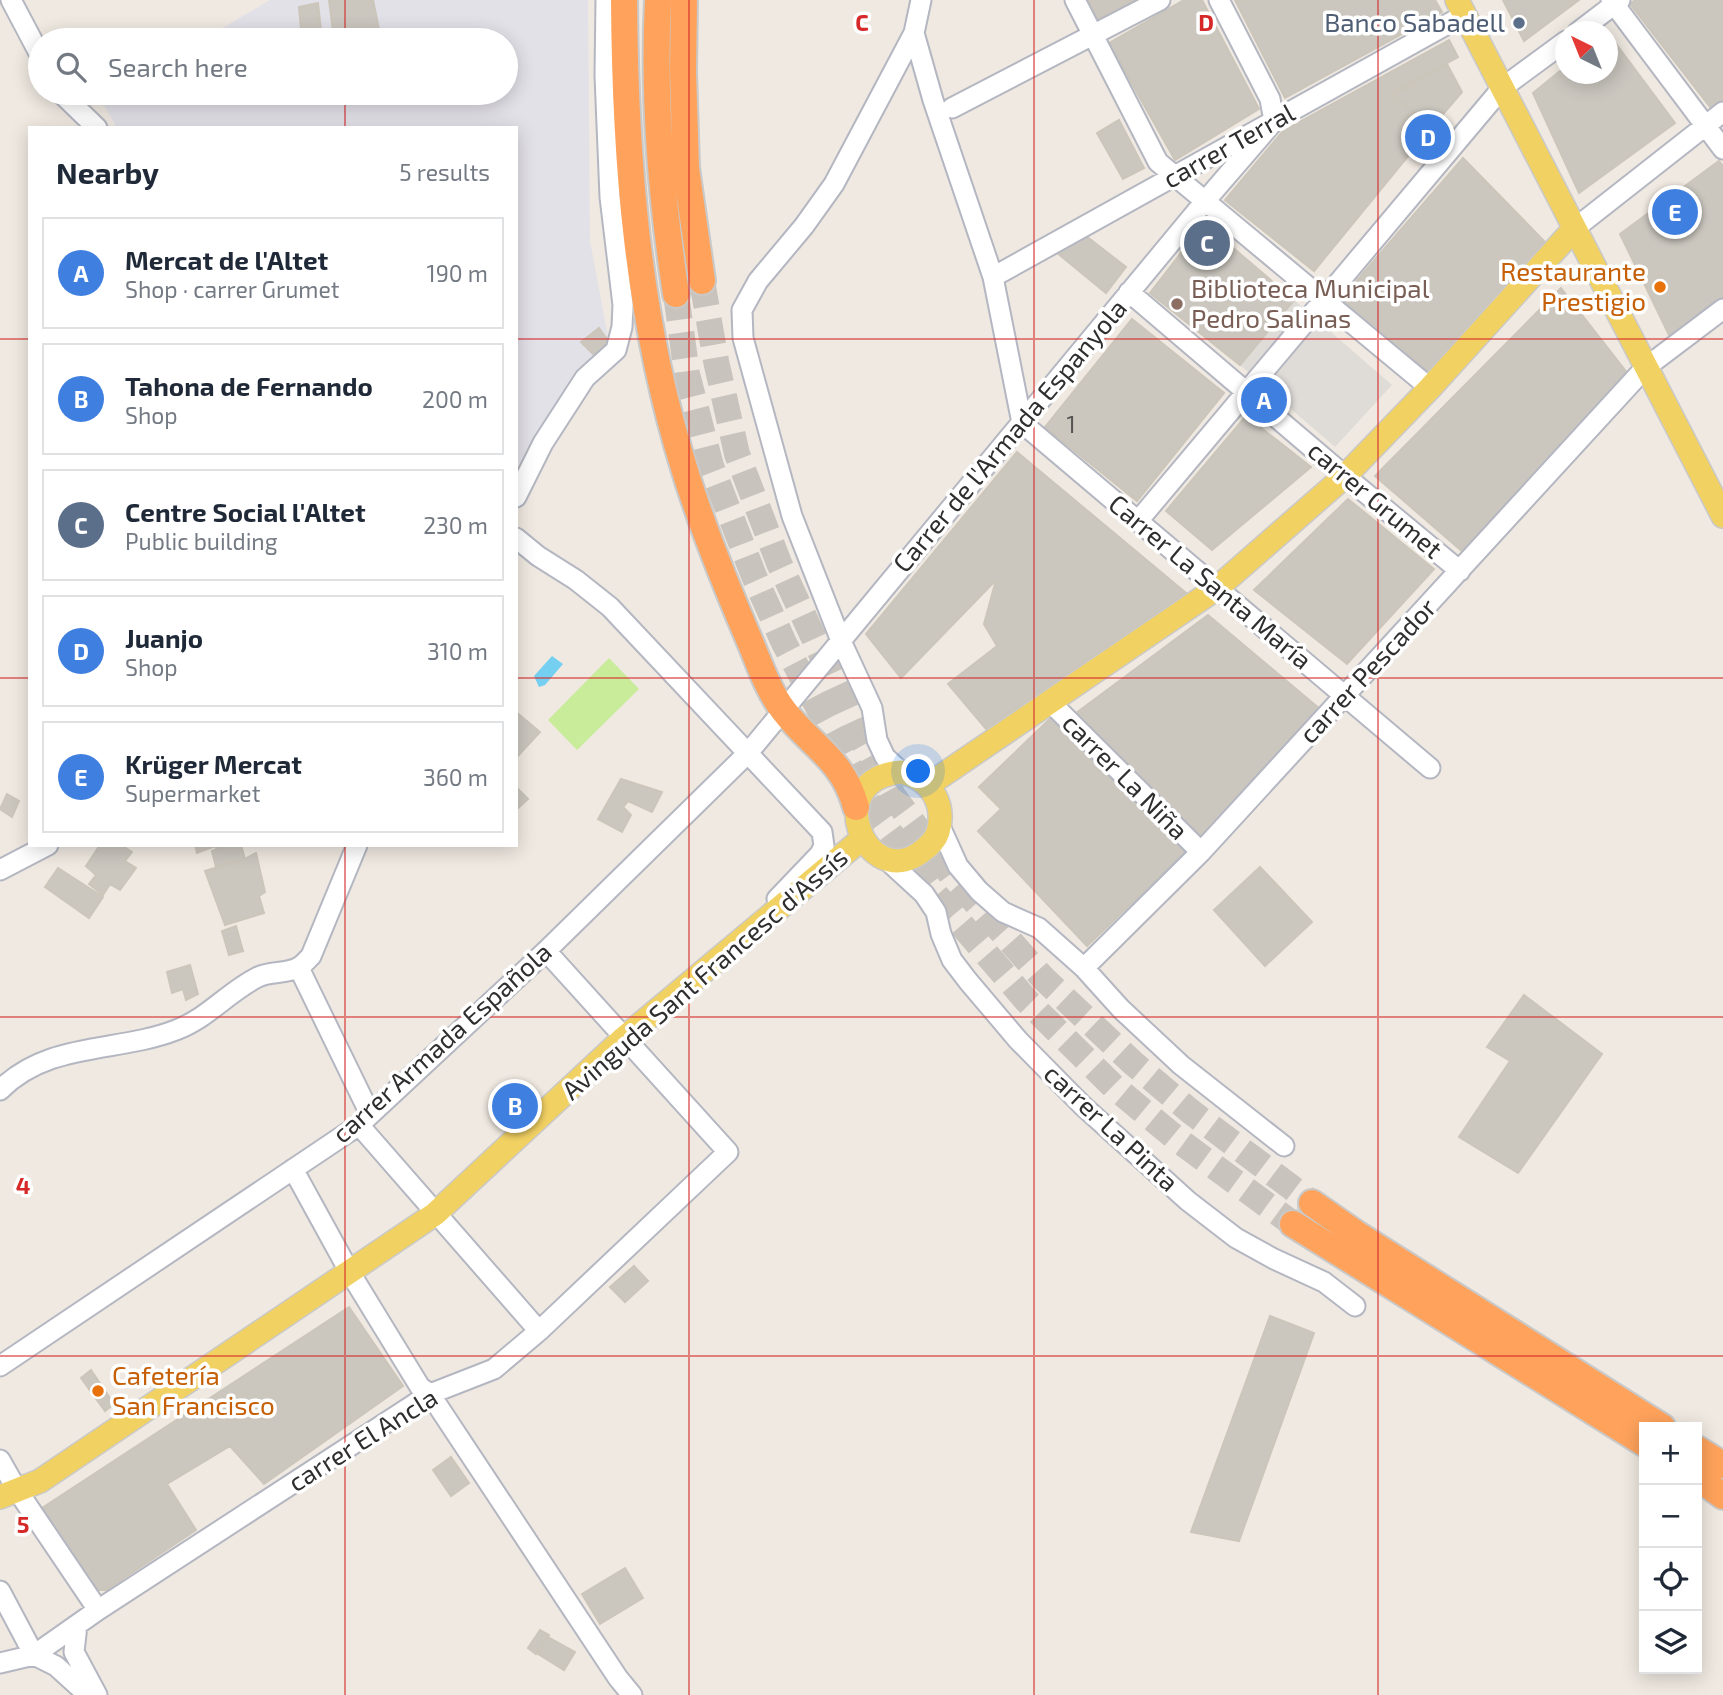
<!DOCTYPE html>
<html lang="en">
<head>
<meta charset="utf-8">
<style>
  body { margin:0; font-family:"Exo 2",sans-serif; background:#f6f6f7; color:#1f2937 }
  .controls { position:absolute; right:21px; bottom:21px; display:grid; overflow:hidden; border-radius:0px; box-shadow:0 4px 18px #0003 }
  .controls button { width:63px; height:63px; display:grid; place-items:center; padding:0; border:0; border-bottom:2px solid #e0e1e3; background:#fff; color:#1f2937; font:35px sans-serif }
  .compass { position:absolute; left:1555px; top:21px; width:63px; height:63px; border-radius:50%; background:#fff; box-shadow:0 4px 18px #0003; rotate:317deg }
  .you { position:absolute; left:919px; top:772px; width:24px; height:24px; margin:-18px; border:5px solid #fff; border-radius:50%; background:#1a73e8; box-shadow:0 0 0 10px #1a73e833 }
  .badge { display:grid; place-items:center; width:46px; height:46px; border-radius:50%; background:#4264fb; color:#fff; font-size:23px; font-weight:700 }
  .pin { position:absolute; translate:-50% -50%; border:4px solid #fff; box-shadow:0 2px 7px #0006 }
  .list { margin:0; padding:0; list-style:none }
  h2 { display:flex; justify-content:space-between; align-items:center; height:91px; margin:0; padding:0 28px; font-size:30px }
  h2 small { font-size:23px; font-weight:400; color:#747a83 }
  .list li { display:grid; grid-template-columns:46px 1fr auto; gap:21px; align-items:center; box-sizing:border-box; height:112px; margin:0 14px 14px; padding:0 14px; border:2px solid #e0e1e3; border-radius:0px }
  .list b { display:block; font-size:26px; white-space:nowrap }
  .list p { margin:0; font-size:23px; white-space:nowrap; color:#747a83 }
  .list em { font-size:23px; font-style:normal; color:#747a83 }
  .icon { flex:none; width:38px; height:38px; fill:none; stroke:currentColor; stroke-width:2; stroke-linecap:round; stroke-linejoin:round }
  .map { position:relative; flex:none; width:1723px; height:1695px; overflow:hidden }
  .search { position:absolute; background:#fff; box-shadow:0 4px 18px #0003; left:28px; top:28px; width:490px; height:77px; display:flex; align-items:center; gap:18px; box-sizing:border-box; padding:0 24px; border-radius:38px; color:#747a83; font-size:26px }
  .panel { position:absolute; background:#fff; box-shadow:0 4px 18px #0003; left:28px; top:126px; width:490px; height:721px; border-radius:0px }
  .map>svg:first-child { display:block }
  .industrial { fill:#e3e1e8 }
  .pitch { fill:#c9ec9a }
  .plaza { fill:#dfdcd8 }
  .water { fill:#75cff0 }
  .building { fill:#cbc7bf; stroke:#cbc5ba; stroke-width:2 }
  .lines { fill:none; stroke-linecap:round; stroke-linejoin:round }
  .highway-tunnel { stroke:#c8c4bd; stroke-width:26; stroke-dasharray:26 13; stroke-linecap:butt }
  .minor-casing { stroke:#b4b7c1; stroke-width:23 }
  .major-casing { stroke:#c9c9c9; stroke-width:26 }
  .highway-casing { stroke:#c9c9c9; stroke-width:30 }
  .minor { stroke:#fff; stroke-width:19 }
  .major { stroke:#f2d163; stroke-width:23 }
  .highway { stroke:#ffa35c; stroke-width:26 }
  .grid { fill:none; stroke:#d62828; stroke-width:2; stroke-opacity:0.55 }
  .service-dot { fill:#5c6f8a; stroke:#fff; stroke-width:2.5 }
  .food-dot { fill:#e8710a; stroke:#fff; stroke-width:2.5 }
  .education-dot { fill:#8d6e63; stroke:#fff; stroke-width:2.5 }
  .labels { text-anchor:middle; stroke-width:7; stroke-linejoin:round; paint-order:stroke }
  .number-label { font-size:23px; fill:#555452 }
  .service-label { font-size:26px; fill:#4e5e75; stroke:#fff; text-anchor:end }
  .street-label { font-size:26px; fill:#2e2e2e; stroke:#fff }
  .food-label { font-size:26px; fill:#c56008; stroke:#fff; text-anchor:end }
  .education-label { font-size:26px; fill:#785e54; stroke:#fff; text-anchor:start }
  .grid-label { font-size:23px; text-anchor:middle; font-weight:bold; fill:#d62828; stroke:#fff; stroke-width:7; stroke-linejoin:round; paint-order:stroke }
</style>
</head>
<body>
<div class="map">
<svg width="1723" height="1695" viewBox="0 0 1723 1695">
  <rect width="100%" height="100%" fill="#efe9e1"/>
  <path class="industrial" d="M270,0h318l2,241 19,101 -15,13 -78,119v-346h-399l-16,-28 13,-7h392v-53h-304z"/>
  <path class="pitch" d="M609,658l30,31 -62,61 -29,-30z"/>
  <path class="plaza" d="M1294,300l98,85 -57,62 -95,-82z"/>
  <path class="water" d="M552,656l11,8 -18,21 -6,2 -5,-11z"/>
  <path class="building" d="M329,0h44l7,34 -46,5z
    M1088,0h48l-39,19z
    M1184,0h18l57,109 -84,51 -66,-117z
    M1235,0h200l7,12 -157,86z
    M1503,0h76l-55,41z
    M1635,0h88v99l-12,9 -81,-104z
    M318,3l4,37h-20l-3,-33z
    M1608,33l67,90 -96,70 -46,-100 33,-27v8h42z
    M1449,40l9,17 -68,37 42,33 -118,144 -89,-71 58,-69z
    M1447,64l15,28 -30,35 -39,-32z
    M1119,120l25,48 -21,11 -26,-46z
    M1463,158l82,84 -115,131 -92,-71z
    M1719,161l4,5v132l-53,39 -50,-103z
    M1204,223l90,77 -54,65 -90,-72z
    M1086,236l40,31 -20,26 -50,-41z
    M1561,288l67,86 -165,178 -88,-76z
    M1132,319l92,74 -87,108 -92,-74z
    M599,328l10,14 -15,13 -13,-13z
    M1246,416l65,51 -99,83 -46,-39z
    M1017,452l169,141 -200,136 -38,-45 49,-38 -13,-22 12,-44 -95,98 -35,-44z
    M1348,499l86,70 -87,95 -93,-74z
    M1208,615l112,94 -120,130 -124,-126z
    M516,712l24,20 -24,26z
    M1054,715l131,137 -98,94 -109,-115 23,-22 -22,-22z
    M621,779l41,13 -10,20 -24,-11 -5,6 8,8 -9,17 -24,-13z
    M517,788l11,11 -12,11v-21z
    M7,794l12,7 -7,16 -12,-8z
    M100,845h21l11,7 -7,9 11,7 -16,22 -10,-6 -7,11 -14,-11 7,-9 -10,-9z
    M195,845h46l4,14 -29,8 -4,-16 5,-2 -2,-3 -18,7z
    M256,853l9,39 -6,4 5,17 -39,12 -20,-54 40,-12z
    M1260,867l52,55 -47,44 -51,-56z
    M58,868l45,29 -14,21 -44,-31z
    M236,926l7,25 -14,4 -7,-24z
    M190,965l8,29 -12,6 -3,-11 -11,4 -5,-21z
    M1524,995l78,59 -84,119 -59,-36 51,-76 -23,-14z
    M634,1266l14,15 -23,21 -15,-15z
    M349,1307l54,79 -139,98 -34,-38 -63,38 29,46 -90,60h-12l-52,-82z
    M1270,1316l44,17 -75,208 -48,-9z
    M91,1370l23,34 -9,7 -24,-33z
    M451,1457l18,26 -18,13 -18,-26z
    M625,1568l18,30 -43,26 -18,-30z
    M540,1630l9,5 -13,19 -8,-6z
    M548,1637l27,15 -11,18 -26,-16z"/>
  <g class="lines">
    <path class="highway-tunnel" d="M702,281l14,80 21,93 42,109 78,168 37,66 58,79 91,102 90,85 57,48 122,92
      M676,294l11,80 24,92 43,110 30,67 87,164 65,88 90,105 87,86 65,54 115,84"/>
    <g class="minor-casing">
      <path id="minor" d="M11,0l29,55
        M1075,0l83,162 272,226
        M1611,0l112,149
        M1578,32l42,-32
        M914,33l19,67 60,177 29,146 408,345
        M61,93l36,35
        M952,108l208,-108
        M1574,229l149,-117
        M993,277l471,-262
        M1129,292l216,184 115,95
        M516,497l27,-54 42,-65 31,-28 6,-23 1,-22 -13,-108 -5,-121 1,-76
        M1138,521l364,-433 64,-47
        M516,538l22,18 38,24 34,27 212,225 2,14 -4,8 -43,45
        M1049,701l152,151
        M901,772l-16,-15 -8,-17 -5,-32 -31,-67 -49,-125 -49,-178 -1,-28 16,-29 46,-55 30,-42 80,-151 7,-33
        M939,824l19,42 21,25 24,21 36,16 45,40 37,41 60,56 103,81
        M887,860l37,34 12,18 5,22 11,26 16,21 50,59 65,66 105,95 48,37 38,21 50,23 31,24
        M0,870l48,-25
        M299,968l71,146
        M1084,968l117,-116 444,-484 78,-59
        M0,1090c49,-49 117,-37 176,-60 32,-12 52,-38 82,-53 12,-6 30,-3 41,-10 4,-2 9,-8 12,-11l46,-111
        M359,1125l180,206
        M293,1169l56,102 71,116 10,7 188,284 14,17
        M0,1366l359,-241 187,-174 202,-198 458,-553 68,-79 -4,-22 -51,-99
        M0,1460l17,30 81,120
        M0,1591l34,64
        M77,1625l-3,27 23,43
        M34,1655l22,11 32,29
        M0,1663l34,-8 64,-45 332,-216 64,-25 45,-38 189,-179 -182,-201"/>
    </g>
    <g class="major-casing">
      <path id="major" d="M1457,0l266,516
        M901,772c29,6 45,31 37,60 -3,9 -10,15 -17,20 -55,41 -102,-73 -20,-80z
        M928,785l289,-197 128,-112 85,-88 144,-159
        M0,1497l40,-16 395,-267 189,-176 239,-200"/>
    </g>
    <g class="highway-casing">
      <path id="highway" d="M624,0c1,159 13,318 61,471 18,59 42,117 66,173 9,22 18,48 33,67 27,35 59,48 72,96
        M658,0c-5,99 3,196 18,294
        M684,0l-1,72 3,96 16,113
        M1312,1203l46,32 304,192
        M1293,1224l351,219
        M1697,1449l26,16
        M1697,1477l26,19"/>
    </g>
    <use href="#minor" class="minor"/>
    <use href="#major" class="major"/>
    <use href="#highway" class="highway"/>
  </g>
  <path class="grid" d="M345,0v40M689,0v1695M1034,0v1695M1378,0v1695M345,93v35M0,339h30M516,339h1207M0,678h30M516,678h1207M345,845v850M0,1017h1723M0,1356h1723"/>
  <circle class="service-dot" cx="1519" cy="23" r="7"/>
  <g class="food-dot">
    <circle cx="1660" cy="287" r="7"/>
    <circle cx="98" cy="1391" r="7"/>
  </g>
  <circle class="education-dot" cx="1177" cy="304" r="7"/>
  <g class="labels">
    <g class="number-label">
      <text x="1071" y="433">1</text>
    </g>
    <g class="service-label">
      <text x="1505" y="32">Banco Sabadell</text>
    </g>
    <g class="street-label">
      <text transform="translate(1229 146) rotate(-29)" y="9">carrer Terral</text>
      <text transform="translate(1010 436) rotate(-50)" y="9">Carrer de l'Armada Espanyola</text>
      <text transform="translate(1375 500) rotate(40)" y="9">carrer Grumet</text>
      <text transform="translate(1210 582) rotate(40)" y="9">Carrer La Santa María</text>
      <text transform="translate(1368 671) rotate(-47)" y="9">carrer Pescador</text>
      <text transform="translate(1125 777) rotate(45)" y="9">carrer La Niña</text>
      <text transform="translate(705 974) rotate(-41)" y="9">Avinguda Sant Francesc d'Assís</text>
      <text transform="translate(442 1043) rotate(-42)" y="9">carrer Armada Española</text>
      <text transform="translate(1111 1128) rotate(43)" y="9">carrer La Pinta</text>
      <text transform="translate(363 1440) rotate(-32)" y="9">carrer El Ancla</text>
    </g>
    <g class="food-label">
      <text x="1646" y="281">Restaurante<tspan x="1646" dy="30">Prestigio</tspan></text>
      <text x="112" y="1385" text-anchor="start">Cafetería<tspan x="112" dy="30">San Francisco</tspan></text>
    </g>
    <g class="education-label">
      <text x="1191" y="298">Biblioteca Municipal<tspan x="1191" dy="30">Pedro Salinas</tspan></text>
    </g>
  </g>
  <g class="grid-label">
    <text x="862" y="31">C</text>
    <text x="1206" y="31">D</text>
    <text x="23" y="1194">4</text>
    <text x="23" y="1533">5</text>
  </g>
</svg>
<div class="controls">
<button>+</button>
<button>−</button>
<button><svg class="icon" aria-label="locate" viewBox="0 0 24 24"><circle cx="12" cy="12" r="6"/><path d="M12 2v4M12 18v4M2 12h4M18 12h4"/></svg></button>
<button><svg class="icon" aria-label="layers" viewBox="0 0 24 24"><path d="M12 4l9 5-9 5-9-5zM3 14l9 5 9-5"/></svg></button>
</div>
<svg class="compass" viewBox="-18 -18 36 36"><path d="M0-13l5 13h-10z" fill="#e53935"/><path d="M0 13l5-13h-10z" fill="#747a83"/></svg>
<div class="you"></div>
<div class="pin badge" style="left:1264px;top:400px;background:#3f7fe0">A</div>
<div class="pin badge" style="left:515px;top:1106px;background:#3f7fe0">B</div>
<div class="pin badge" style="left:1207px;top:243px;background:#5c6f8a">C</div>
<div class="pin badge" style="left:1428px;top:137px;background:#3f7fe0">D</div>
<div class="pin badge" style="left:1675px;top:212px;background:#3f7fe0">E</div>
<div class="search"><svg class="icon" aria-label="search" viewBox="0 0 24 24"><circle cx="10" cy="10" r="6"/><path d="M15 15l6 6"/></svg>Search here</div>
<section class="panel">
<h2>Nearby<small>5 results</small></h2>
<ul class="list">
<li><span class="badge" style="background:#3f7fe0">A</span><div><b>Mercat de l'Altet</b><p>Shop · carrer Grumet</p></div><em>190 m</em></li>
<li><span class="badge" style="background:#3f7fe0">B</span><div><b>Tahona de Fernando</b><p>Shop</p></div><em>200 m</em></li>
<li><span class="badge" style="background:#5c6f8a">C</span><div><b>Centre Social l'Altet</b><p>Public building</p></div><em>230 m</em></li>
<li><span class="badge" style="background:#3f7fe0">D</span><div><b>Juanjo</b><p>Shop</p></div><em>310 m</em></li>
<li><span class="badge" style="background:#3f7fe0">E</span><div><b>Krüger Mercat</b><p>Supermarket</p></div><em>360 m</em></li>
</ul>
</section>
</div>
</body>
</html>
